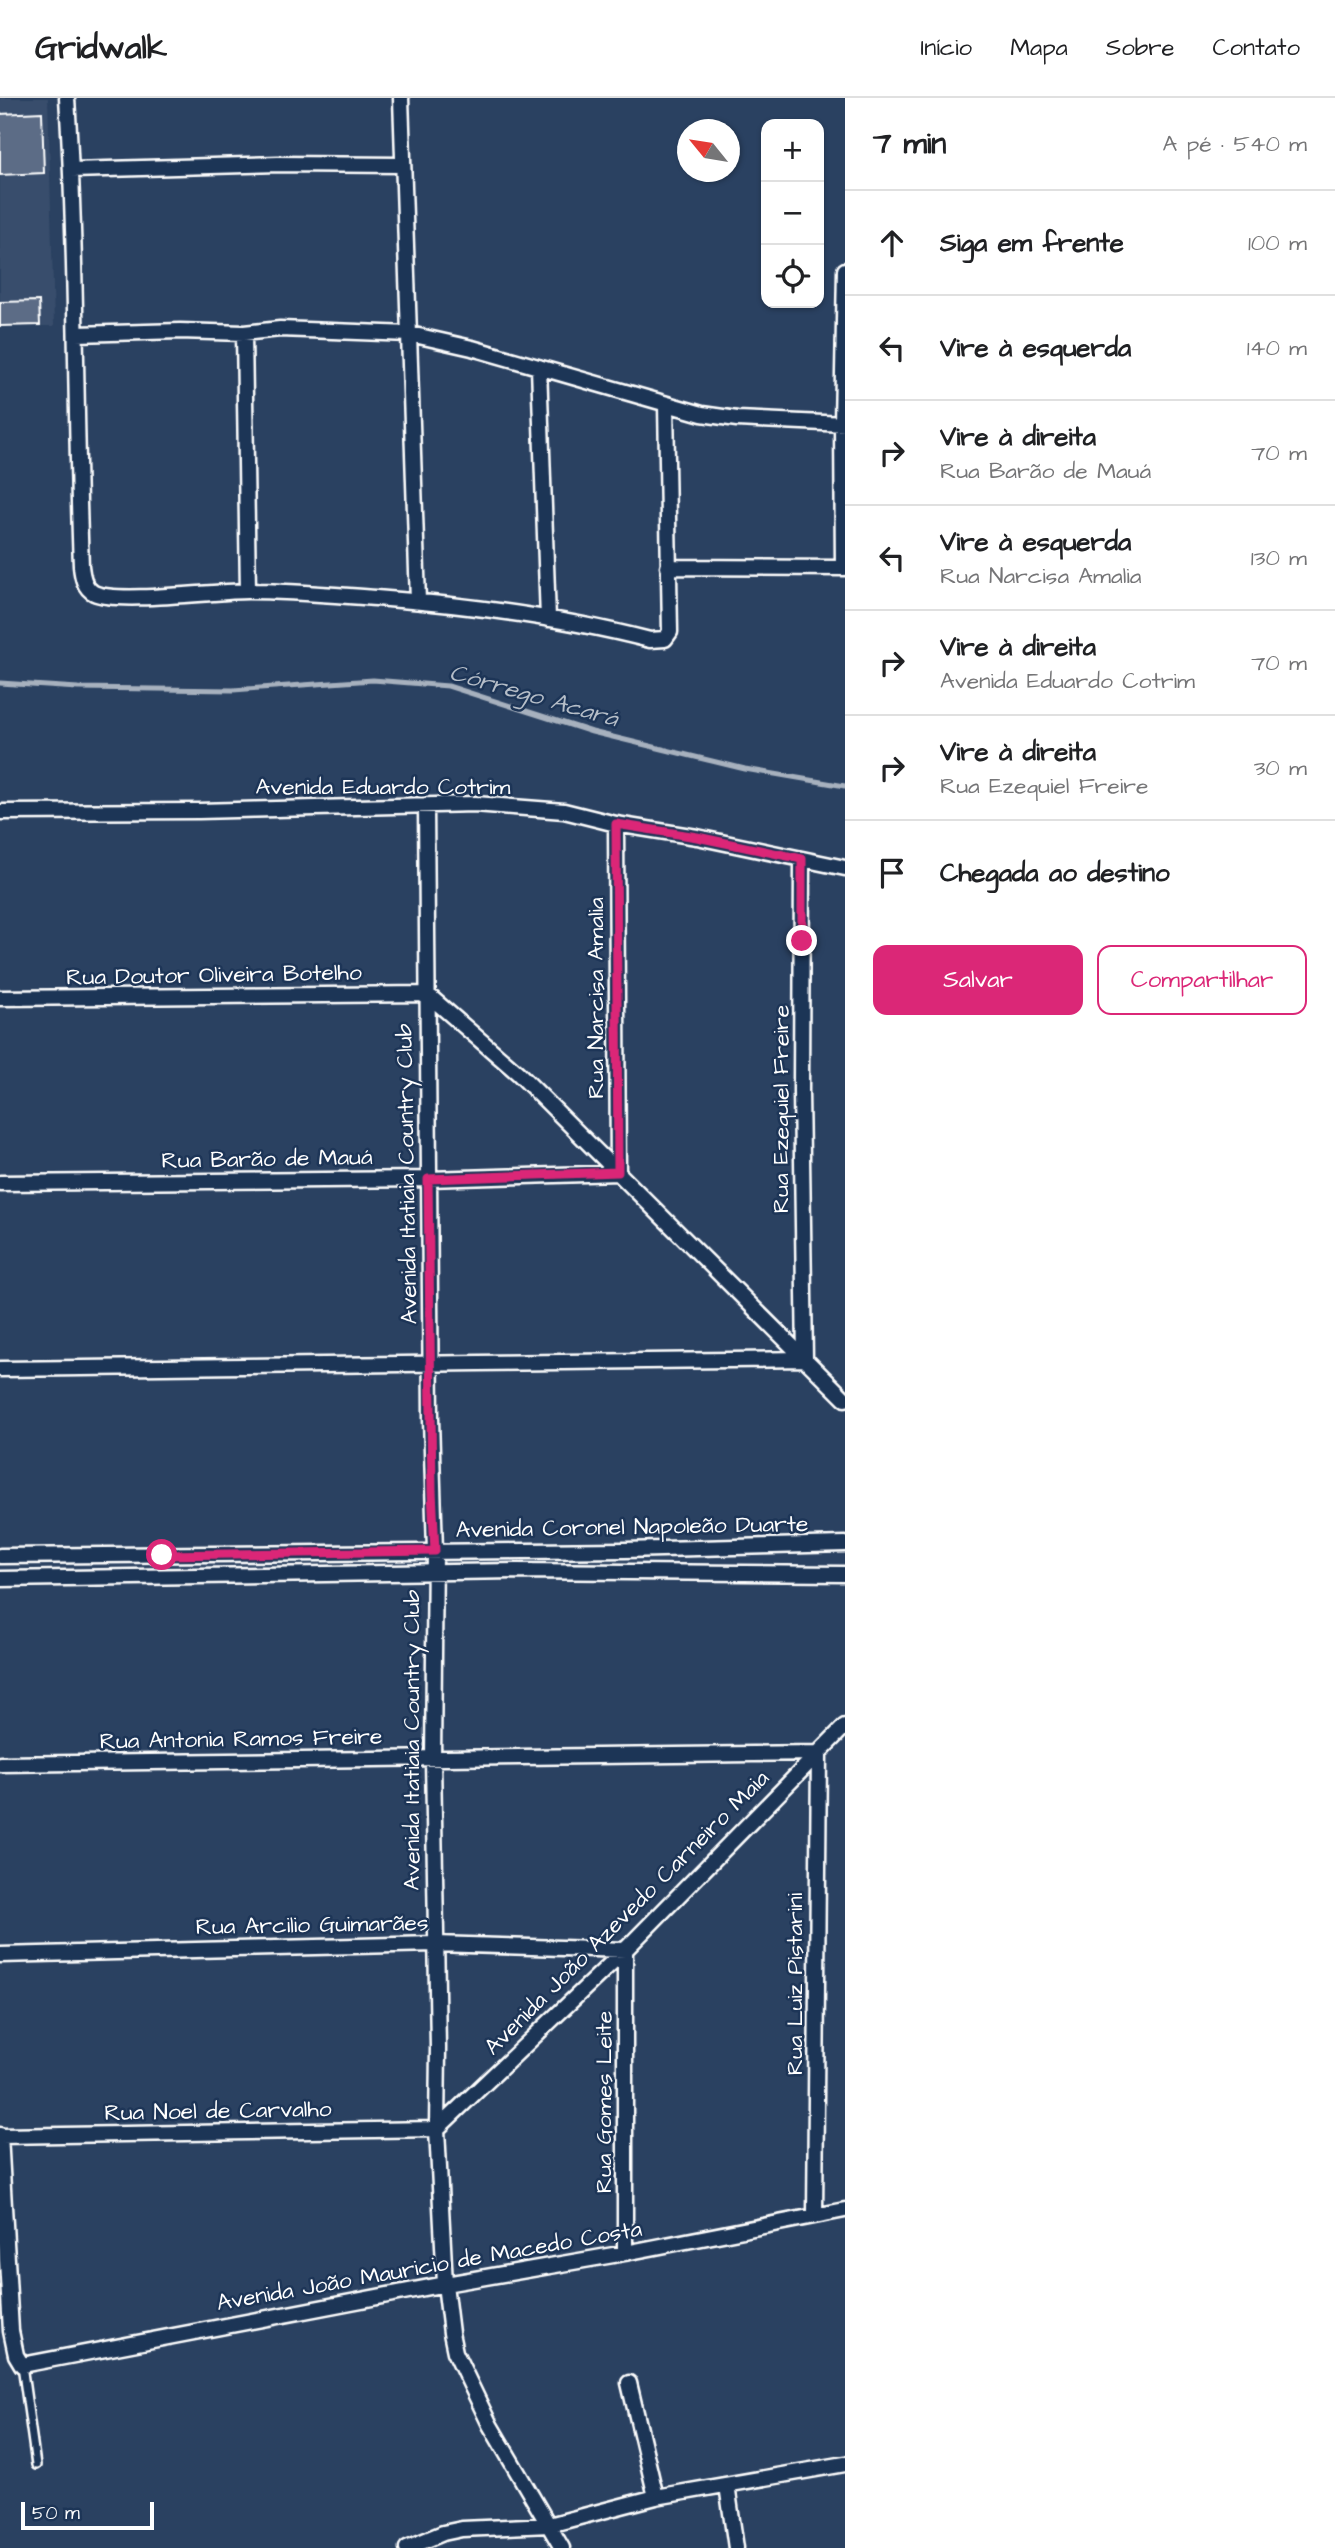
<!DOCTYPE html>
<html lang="pt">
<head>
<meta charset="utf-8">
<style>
  body { margin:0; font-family:"Architects Daughter",sans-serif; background:#f6f6f6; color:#202124 }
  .controls { position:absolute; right:21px; top:21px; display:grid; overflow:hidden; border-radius:14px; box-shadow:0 2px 5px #0004 }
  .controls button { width:63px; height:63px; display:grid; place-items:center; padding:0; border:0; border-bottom:2px solid #e0e0e0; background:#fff; color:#202124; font:35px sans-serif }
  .compass { position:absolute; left:677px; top:21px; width:63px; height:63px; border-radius:50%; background:#fff; box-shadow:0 2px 5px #0004; rotate:300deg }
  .scale { position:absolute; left:21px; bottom:18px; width:133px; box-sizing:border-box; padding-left:7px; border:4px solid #fff; border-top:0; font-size:19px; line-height:24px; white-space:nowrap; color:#fff; -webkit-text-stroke:5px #1d3557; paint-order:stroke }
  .stop { position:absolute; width:21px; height:21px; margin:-16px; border:5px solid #db2777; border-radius:50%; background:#fff }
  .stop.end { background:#db2777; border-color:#fff; box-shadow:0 2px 7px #0008 }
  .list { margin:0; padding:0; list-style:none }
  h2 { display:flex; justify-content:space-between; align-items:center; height:91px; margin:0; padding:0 28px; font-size:30px }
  h2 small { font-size:23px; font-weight:400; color:#757577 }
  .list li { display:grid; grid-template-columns:46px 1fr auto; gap:21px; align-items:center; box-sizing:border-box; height:105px; padding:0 28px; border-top:2px solid #e0e0e0 }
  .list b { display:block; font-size:26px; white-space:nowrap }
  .list p { margin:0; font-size:23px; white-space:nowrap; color:#757577 }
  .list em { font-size:23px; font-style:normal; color:#757577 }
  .actions { display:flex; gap:14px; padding:21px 28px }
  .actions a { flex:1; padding:16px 0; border:2px solid #db2777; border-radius:14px; text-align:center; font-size:24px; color:#db2777 }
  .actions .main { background:#db2777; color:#fff }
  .icon { flex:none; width:38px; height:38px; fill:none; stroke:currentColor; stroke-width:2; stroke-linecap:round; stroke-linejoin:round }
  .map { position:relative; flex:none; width:845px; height:2450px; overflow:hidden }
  header { display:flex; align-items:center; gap:42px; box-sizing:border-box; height:98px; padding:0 35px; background:#fff; border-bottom:2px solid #e0e0e0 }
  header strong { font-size:33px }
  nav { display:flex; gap:38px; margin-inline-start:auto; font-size:24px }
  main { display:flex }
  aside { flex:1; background:#fff }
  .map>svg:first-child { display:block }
  .built { fill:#394e6c }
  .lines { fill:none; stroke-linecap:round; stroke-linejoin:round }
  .stream { stroke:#a7b1be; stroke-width:5 }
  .building { fill:#5b6c86; stroke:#fff; stroke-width:2 }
  .lane-casing { stroke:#fff; stroke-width:12 }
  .street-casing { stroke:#fff; stroke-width:19 }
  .lane { stroke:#1d3557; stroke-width:7 }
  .street { stroke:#1d3557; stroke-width:14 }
  .route { stroke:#db2777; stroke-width:9 }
  .labels { text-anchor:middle; stroke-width:5; stroke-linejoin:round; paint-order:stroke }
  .street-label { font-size:23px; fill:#fff; stroke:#1d3557 }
  .water-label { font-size:24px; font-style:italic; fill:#b6bec8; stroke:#1d3557 }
</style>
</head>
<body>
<header>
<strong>Gridwalk</strong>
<nav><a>Início</a><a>Mapa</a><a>Sobre</a><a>Contato</a></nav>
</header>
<main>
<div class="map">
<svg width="845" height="2450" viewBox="0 0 845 2450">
  <rect width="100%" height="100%" fill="#2a4161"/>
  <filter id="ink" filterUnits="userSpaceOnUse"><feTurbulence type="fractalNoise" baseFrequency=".0143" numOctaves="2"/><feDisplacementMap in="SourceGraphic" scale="14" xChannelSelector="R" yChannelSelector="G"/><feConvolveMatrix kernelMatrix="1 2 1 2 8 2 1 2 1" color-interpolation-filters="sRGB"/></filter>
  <g filter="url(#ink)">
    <path class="built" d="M0,0h48l6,228h-54z"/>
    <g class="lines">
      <path class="stream" d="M0,585l78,5 155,2 140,-10 75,6 144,46 153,37 100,17"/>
    </g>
    <path class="building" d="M42,14l2,61 -44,2v-61z
      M39,203l1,24 -40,1v-24z"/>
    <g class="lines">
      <g class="lane-casing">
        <path id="lane" d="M22,2267l14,100"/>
      </g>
      <g class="street-casing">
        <path id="street" d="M67,0c10,156 8,312 14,468 1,10 3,22 13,27 23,11 123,-2 154,-2 43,0 86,4 128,7 92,7 185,19 274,42l15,-1 5,-7 -4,-228
          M401,0l17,503
          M72,72l206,-6 124,1
          M244,235l4,258
          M77,236l103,-3 64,2 36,-4 130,5 62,14 230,66 35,5 108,5
          M539,269l9,252
          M668,469l177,1
          M843,470l-1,-144 3,-154
          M426,707l5,614 4,132 -2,208 5,289 -1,81 8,155 6,49 4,19 35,73 72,123
          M0,714l199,-1 276,-7 89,7 52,13 81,13 148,31
          M0,900l427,-4 91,79 327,326
          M0,1085l428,-4 190,-6 -2,-349
          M0,1271l805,-10 -4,-268 1,-232
          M0,1458l625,-6 220,-6
          M0,1481l516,-8 329,3
          M0,1666l819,-11 -4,462
          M0,1857l435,-11 190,6v303
          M0,2037l11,196 5,24 6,10 423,-81 180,-31 220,-43
          M0,2038l437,-7 188,-179 220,-224
          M629,2285l27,114
          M727,2387l9,63
          M407,2450l36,-15 19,-4 87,-4 107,-28 189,-33"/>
      </g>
      <use href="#lane" class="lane"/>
      <use href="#street" class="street"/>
    </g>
  </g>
  <g class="lines" filter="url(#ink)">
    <path class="route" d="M162,1457l273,-4 -3,-60 -4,-312 190,-7 -2,-348 81,13 105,22v82"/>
  </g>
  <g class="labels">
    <g class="street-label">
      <text x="383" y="696">Avenida Eduardo Cotrim</text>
      <text transform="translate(214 876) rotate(-1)" y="8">Rua Doutor Oliveira Botelho</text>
      <text transform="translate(595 900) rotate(-90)" y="8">Rua Narcisa Amalia</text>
      <text transform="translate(780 1011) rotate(-90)" y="8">Rua Ezequiel Freire</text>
      <text transform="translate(267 1060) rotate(-1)" y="8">Rua Barão de Mauá</text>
      <text transform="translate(406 1076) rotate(-91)" y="8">Avenida Itatiaia Country Club</text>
      <text transform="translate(632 1428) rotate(-1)" y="8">Avenida Coronel Napoleão Duarte</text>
      <text transform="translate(241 1640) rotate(-1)" y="8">Rua Antonia Ramos Freire</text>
      <text transform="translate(411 1642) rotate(-90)" y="8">Avenida Itatiaia Country Club</text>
      <text transform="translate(626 1814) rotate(-45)" y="8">Avenida João Azevedo Carneiro Maia</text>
      <text transform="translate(312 1826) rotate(-1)" y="8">Rua Arcilio Guimarães</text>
      <text transform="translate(794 1886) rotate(-90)" y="8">Rua Luiz Pistarini</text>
      <text transform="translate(603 2004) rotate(-90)" y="8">Rua Gomes Leite</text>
      <text transform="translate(218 2012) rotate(-1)" y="8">Rua Noel de Carvalho</text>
      <text transform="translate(429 2167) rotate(-10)" y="8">Avenida João Mauricio de Macedo Costa</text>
    </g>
    <g class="water-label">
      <text transform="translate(534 597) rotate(16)" y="8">Córrego Acará</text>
    </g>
  </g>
</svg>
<div class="controls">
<button>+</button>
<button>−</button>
<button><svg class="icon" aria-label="locate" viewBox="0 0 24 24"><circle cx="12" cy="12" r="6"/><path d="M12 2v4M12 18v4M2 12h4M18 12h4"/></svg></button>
</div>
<svg class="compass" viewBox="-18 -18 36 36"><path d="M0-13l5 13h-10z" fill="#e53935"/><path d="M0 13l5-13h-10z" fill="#757577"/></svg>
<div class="scale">50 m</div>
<div class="stop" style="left:162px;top:1457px"></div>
<div class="stop end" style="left:802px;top:843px"></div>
</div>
<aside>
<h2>7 min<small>A pé · 540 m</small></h2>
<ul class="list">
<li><svg class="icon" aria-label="ahead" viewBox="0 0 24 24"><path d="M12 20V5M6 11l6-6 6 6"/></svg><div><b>Siga em frente</b></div><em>100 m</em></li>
<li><svg class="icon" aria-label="left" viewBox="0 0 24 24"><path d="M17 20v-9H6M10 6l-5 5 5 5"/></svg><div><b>Vire à esquerda</b></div><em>140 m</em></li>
<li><svg class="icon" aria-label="right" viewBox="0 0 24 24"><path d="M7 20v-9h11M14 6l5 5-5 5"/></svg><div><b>Vire à direita</b><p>Rua Barão de Mauá</p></div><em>70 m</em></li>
<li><svg class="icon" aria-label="left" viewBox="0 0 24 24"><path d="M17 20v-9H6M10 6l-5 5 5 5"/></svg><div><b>Vire à esquerda</b><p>Rua Narcisa Amalia</p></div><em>130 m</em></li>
<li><svg class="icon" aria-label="right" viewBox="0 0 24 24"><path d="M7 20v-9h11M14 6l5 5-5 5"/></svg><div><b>Vire à direita</b><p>Avenida Eduardo Cotrim</p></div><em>70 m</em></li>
<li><svg class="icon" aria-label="right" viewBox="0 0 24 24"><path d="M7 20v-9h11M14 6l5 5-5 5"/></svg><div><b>Vire à direita</b><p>Rua Ezequiel Freire</p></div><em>30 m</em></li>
<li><svg class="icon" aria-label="arrive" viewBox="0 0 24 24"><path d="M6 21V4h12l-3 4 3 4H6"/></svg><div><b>Chegada ao destino</b></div></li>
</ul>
<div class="actions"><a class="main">Salvar</a><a>Compartilhar</a></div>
</aside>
</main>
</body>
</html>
